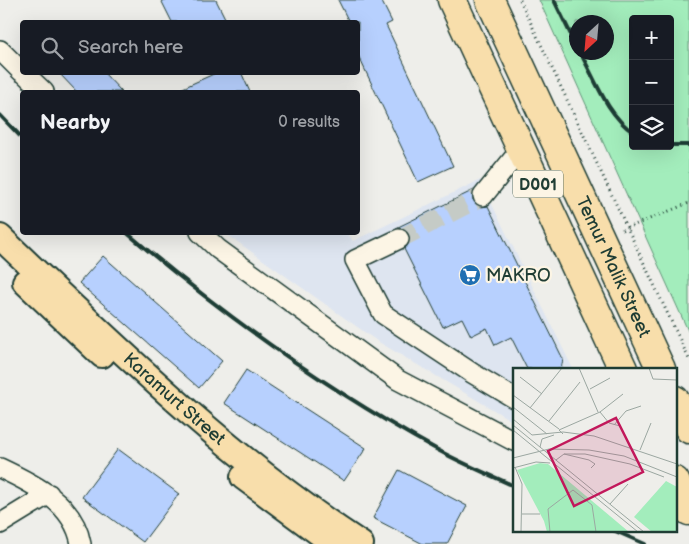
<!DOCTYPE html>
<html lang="en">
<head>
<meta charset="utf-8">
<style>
  body { margin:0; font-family:"Balsamiq Sans",sans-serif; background:#242831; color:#f1f3f6 }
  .controls { position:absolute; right:15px; top:15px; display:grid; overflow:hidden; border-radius:5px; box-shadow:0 5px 20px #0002 }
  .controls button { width:45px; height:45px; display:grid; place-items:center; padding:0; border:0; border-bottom:1px solid #363941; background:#171b24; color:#f1f3f6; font:25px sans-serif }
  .compass { position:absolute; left:569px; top:15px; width:45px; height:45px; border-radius:50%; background:#171b24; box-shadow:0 5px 20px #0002; rotate:206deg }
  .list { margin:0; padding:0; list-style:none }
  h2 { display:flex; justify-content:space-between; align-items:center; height:65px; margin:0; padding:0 20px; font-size:21px }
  h2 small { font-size:16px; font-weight:400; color:#9ea1a6 }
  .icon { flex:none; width:28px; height:28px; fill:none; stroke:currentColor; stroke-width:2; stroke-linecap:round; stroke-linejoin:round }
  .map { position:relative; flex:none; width:689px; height:544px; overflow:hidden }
  .search { position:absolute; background:#171b24; box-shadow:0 5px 20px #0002; left:20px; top:20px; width:340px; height:55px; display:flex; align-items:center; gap:12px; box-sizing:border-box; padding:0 18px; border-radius:5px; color:#9ea1a6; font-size:19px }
  .panel { position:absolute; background:#171b24; box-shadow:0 5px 20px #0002; left:20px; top:90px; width:340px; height:145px; border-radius:5px }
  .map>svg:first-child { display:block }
  .built { fill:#dee5f0 }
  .green { fill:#a3edbc; stroke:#619578; fill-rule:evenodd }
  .building { fill:#b7d0fe; stroke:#1f3d34 }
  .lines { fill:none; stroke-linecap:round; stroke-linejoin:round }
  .minor-tunnel { stroke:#c5cbc6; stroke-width:19; stroke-dasharray:19 9; stroke-linecap:butt }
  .minor-casing { stroke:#1f3d34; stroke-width:22 }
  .major-casing { stroke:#1f3d34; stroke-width:28 }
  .highway-casing { stroke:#1f3d34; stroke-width:31 }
  .path { stroke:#1f3d34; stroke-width:3; stroke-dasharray:1 4; stroke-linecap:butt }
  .minor { stroke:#fcf5e5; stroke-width:19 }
  .major { stroke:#f8deab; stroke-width:24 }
  .highway { stroke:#f8deab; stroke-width:28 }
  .rail { stroke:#1f3d34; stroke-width:4 }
  .labels { text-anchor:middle; stroke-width:4.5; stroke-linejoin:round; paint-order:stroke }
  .shield { fill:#fcf5e5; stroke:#617469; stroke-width:1 }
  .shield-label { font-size:16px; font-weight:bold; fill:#1f3d34 }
  .street-label { font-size:18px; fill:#1f3d34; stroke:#fcf5e5 }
  .poi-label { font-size:18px; fill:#1f3d34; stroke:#fcf5e5; text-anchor:start }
  .inset-road { fill:none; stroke:#9ba7a1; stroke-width:1 }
  .view { fill:#c2185b; fill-opacity:0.15; stroke:#c2185b; stroke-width:2.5 }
  .inset-edge { fill:none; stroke:#1f3d34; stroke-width:2.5 }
</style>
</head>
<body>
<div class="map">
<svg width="689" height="544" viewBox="0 0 689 544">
  <rect width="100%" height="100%" fill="#eeeeea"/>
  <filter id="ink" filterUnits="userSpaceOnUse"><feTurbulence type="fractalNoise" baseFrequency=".02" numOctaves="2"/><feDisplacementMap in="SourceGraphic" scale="10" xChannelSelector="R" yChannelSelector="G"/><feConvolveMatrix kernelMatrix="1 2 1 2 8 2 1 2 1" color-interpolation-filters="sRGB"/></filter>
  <g filter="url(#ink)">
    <path class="built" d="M480,180l93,189h-59v53l-137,-81 -152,-108h122l6,8z"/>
    <path class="green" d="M539,0h150v333zM633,19h37v127h-37zM576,22h30v30h-30z"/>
    <path class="building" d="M161,0h55l11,22h-55z
      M338,0h43l11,22 -6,3 67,141 -35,16 -60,-127v-33h-9z
      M58,72h45l19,20h-45z
      M218,72h23l9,20h-76z
      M474,190l-1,10 8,7 7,-1 75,153 -2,10h-34l-16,-32 -16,8 -8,-17 -16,8 -9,-18 -19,9 -39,-78 6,-9 -1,-6 -4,-4 -11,-1z
      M103,256l119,105 -23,27 -120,-105z
      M246,370l120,78 -22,33 -120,-78z
      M118,449l61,45 -36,48 -61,-45z
      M399,470l68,36 -20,38h-24l-50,-26z"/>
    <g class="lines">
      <path class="minor-tunnel" d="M399,239l84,-43"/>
      <g class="minor-casing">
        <path id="minor" d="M0,50l22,22
          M23,72l21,20
          M483,196l38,-47
          M200,232l18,17 180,131 116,61
          M399,239l-44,21 28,54 89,59 42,25
          M0,468c34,16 74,35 81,76
          M0,524l49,-30"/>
      </g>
      <g class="major-casing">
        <g id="major">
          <path id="s1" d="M0,237c114,108 229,221 361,307"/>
          <path d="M25,282l77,73"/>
          <path d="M243,477l88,65"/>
        </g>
      </g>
      <g class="highway-casing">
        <g id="highway">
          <path d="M452,0l171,369"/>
          <path id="s2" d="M490,0l171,369"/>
          <path d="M675,400l14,29"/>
          <path d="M675,481l14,30"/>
        </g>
      </g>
      <path class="path" d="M520,0l169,359
        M622,230l67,-27"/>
      <use href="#minor" class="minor"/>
      <use href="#major" class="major"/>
      <use href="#highway" class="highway"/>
      <path class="rail" d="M554,0l22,45
        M580,52c15,27 27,63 53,80
        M0,115l22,23
        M670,145h19
        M126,232c96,82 199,156 310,217 25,14 52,25 78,37
        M613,530l32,14"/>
    </g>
  </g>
  <defs>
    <g id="supermarket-disc" transform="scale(1.125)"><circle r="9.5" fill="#1f6fb2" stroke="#fcf5e5"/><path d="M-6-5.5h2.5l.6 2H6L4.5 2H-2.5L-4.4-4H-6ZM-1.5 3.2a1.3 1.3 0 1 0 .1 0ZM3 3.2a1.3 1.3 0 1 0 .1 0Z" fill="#fff"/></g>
  </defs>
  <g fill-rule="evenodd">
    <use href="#supermarket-disc" x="470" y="275"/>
  </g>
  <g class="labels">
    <rect class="shield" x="513" y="170.5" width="50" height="27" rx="4"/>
    <g class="shield-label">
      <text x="538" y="190">D001</text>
    </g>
    <g class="street-label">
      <text dy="6" stroke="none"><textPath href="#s2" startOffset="294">Temur Malik Street</textPath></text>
      <text dy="6" stroke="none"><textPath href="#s1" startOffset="238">Karamurt Street</textPath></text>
    </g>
    <g class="poi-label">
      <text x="486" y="281">MAKRO</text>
    </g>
  </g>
  <g transform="translate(513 368)">
    <rect width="164" height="164" fill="#eeeeea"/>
    <path d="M27,95l8,1 81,68h-82l-3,-11 -27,-51zM153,113l11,6v45h-25l-18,-15z" fill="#a3edbc"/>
    <path class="inset-road" d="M66,0l19,44M136,0l4,11 24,1M7,9l22,17M77,21l20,-11M0,27l46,34M0,39l34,27M17,40l32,-40M87,44l23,-18M0,51l19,16 31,-3 31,4 83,28M36,53l31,-39M0,57l131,107M101,57l12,-14 15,-5M0,62l125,102M50,66l-4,-4 41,-18 9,11 11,3M27,79l2,-8 12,-4M127,82l11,-27M51,86l25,6 6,4 -4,4M0,90l36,-9 40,1 35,6 53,21M43,92l8,-6h21l45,10 34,13M2,99l7,17 -1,48M0,100l23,-6 14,1M97,136l18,-20M9,146h18M37,164l-2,-23 25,-19 19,15 4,27"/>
    <path class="view" d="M103,50l27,54 -69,34 -26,-55z"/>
    <rect width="164" height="164" class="inset-edge"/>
  </g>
</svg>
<div class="controls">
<button>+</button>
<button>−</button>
<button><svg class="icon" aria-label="layers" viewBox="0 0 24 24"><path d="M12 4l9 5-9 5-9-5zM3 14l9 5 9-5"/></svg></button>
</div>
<svg class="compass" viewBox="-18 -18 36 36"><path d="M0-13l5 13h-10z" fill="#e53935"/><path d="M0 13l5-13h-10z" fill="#9ea1a6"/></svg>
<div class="search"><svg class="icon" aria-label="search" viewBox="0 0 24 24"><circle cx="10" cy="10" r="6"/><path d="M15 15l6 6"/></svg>Search here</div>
<section class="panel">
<h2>Nearby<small>0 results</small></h2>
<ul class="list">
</ul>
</section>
</div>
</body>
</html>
